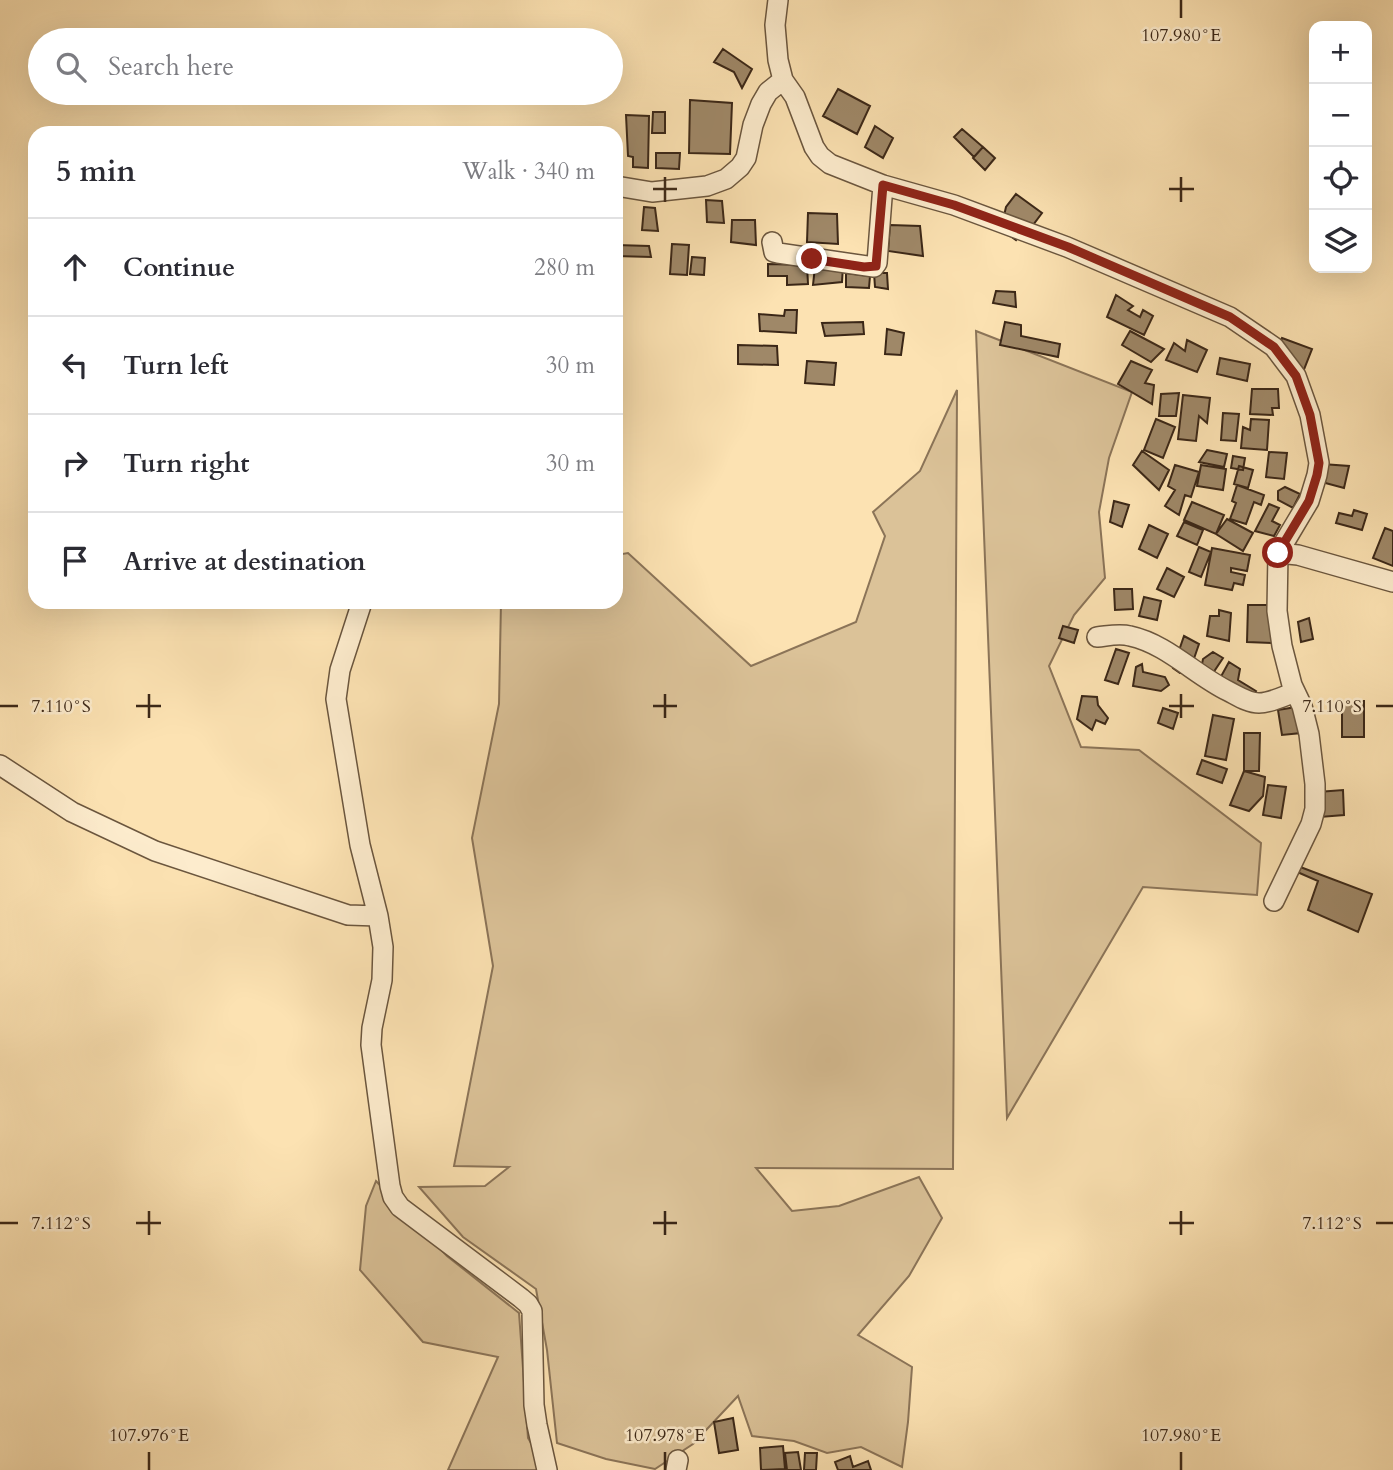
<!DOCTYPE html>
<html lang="en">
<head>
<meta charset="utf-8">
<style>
  body { margin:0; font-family:Cardo,serif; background:#f7f7f7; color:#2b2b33 }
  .controls { position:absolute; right:21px; top:21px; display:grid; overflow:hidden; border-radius:14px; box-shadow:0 7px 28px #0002 }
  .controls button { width:63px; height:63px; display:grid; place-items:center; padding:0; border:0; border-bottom:2px solid #e1e1e2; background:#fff; color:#2b2b33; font:35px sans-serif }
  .stop { position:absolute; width:21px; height:21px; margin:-16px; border:5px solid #8f2418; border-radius:50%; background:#fff }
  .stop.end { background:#8f2418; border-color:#fff; box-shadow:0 2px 7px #0008 }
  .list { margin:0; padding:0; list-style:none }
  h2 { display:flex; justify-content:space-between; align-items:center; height:91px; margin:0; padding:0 28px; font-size:30px }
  h2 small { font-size:23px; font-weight:400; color:#7c7c81 }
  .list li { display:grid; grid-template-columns:46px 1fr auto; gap:21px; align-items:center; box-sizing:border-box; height:98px; padding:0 28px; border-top:2px solid #e1e1e2 }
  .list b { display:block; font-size:26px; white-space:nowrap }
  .list em { font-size:23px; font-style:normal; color:#7c7c81 }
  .icon { flex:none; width:38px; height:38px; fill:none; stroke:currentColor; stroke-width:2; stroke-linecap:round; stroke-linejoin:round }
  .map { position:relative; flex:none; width:1393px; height:1470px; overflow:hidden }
  .search { position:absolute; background:#fff; box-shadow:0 7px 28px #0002; left:28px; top:28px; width:595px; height:77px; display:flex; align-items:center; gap:18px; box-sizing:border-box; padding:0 24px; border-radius:38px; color:#7c7c81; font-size:26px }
  .panel { position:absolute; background:#fff; box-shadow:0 7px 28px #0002; left:28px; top:126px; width:595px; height:483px; border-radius:21px }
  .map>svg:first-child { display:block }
  .green { fill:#dbc298; stroke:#8b7458; stroke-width:2 }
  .building { fill:#9f8868; stroke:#3b2717; stroke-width:2 }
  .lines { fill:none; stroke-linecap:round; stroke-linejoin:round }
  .minor-casing { stroke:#6b563e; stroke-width:22 }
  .minor { stroke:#fdeccd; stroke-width:19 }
  .route { stroke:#8f2418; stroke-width:9 }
  .ticks { fill:none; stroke:#3b2717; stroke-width:2.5 }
  .ticks-label { font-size:18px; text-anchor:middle; fill:#3b2717; stroke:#fdeccd; stroke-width:5; stroke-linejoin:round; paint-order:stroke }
</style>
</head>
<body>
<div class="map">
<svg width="1393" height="1470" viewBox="0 0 1393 1470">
  <rect width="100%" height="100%" fill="#fce2b2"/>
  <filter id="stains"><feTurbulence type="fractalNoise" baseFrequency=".00286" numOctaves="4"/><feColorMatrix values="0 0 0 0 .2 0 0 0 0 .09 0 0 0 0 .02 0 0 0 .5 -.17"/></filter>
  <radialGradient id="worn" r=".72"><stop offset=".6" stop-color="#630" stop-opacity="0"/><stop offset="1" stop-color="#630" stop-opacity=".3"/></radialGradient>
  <path class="green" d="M976,331l156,61 -23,66 -10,54 6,66 -31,37 -25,51 32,81 58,3 122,93 -4,52 -114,-8 -136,231z
    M957,390l-4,779 -197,-1 36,43 47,-5 80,-29 23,41 -33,58 -51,59 54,32 -4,55 -6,45 -41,-20 -34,6 -33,-12 -42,-5 -14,-40 -45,48 -38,25 -49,-10 -49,-16 -10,-93 -11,-61 -73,-52 -44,-50 66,-1 24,-19 -55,-1 39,-200 -21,-128 27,-134 2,-102h115v-47l12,-2 123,113 105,-44 29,-86 -12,-24 47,-41z
    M376,1181l71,75 72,57 9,125 19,32h-99l50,-113 -75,-15 -63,-72 6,-64z"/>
  <path class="building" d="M723,49l29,20 -10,19 -8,-16 -20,-10z
    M838,89l32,17 -13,28 -34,-18z
    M690,100l42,3 -2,51 -41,-1z
    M653,112h12v21h-13z
    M626,115l23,1 -1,52 -15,-1v-10l-5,-1z
    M875,126l18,12 -10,20 -18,-11z
    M962,129l21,18 -9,10 -20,-20z
    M983,147l12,11 -10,12 -12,-12z
    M656,153h24l-1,16 -23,-1z
    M1016,194l26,19 -15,20 -4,-3 -7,10 -15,-11 5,-22z
    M706,200l16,1 2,22 -17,-1z
    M644,207l11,1 3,23 -16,-1z
    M808,213l29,1 1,30 -31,-2z
    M732,220h23l1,25 -25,-3z
    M890,225l30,1 3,30 -35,-5z
    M672,244l17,1 -2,30 -17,-1z
    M616,245l33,1 2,11 -35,-1z
    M692,257l13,1 -1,17 -14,-1z
    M768,264l39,1 1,19 -21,1v-9h-19z
    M843,266l-1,16 -29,3 2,-18z
    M846,273l24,3 -1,12 -23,-1z
    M874,273h13l1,16 -13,-2z
    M996,291l19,1 1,15 -23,-4z
    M1116,295l17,11 -5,4 12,7 3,-7 10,6 -9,19 -37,-18z
    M785,310h12l-1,23 -36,-2 -1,-17 25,2z
    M863,322l1,12 -39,2 -3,-13z
    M1005,322l16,3v11l39,8 -2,13 -58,-12z
    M887,329l17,4 -3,22 -16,-1z
    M1130,331l34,18 -13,13 -29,-17z
    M1282,338l30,11 -11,28 -26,-21z
    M1187,340l20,10 -10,22 -31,-12 8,-17 11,8z
    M738,345l39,1 1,19 -40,-1z
    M1220,358l30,6 -3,17 -30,-7z
    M807,361l29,2 -2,22 -29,-2z
    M1131,361l21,9 -7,13 9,2 -2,19 -34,-20z
    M1252,389h26l1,19h-7l1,7 -23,-1z
    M1179,393l-3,23h-17l2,-22z
    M1183,395l27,3 -3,25 -8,-7 -3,25 -18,-2z
    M1223,413l16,1 -3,27 -15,-1z
    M1156,419l19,8 -12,31 -19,-8z
    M1251,419l18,1 -2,30 -26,-2 2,-21 7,3z
    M1207,450l20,4 -3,13 -25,-5z
    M1142,451l27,19 -10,20 -26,-25z
    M1269,452l18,1 -3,26 -18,-2z
    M1233,456l12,2 -2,12 -12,-2z
    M1322,464l27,2 -5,22 -26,-7z
    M1175,465l24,7 -8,25 -6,-2 -6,20 -14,-9 10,-16 -7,-4z
    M1201,465l25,4 -3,21 -26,-4z
    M1239,466l14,4 -5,18 -14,-4z
    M1237,485l27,10 -3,10 -7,-3 -8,22 -16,-5 6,-16 -4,-2z
    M1285,487l15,7 -7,14 -15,-8v-9z
    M1114,501l15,4 -7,22 -12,-5z
    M1192,502l32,13 -8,19 -32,-14z
    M1269,504l10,4 -7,13 8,4 -6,11 -19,-5z
    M1354,510l13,4 -5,16 -26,-7 3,-10 13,3z
    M1227,519l26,14 -10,18 -27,-17z
    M1184,522l19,8 -6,15 -20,-9z
    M1149,525l19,9 -11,24 -18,-9z
    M1385,528l8,3v35l-20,-8z
    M1199,547l12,5 -10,25 -12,-5z
    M1212,548l38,7 -3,16 -16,-3v4l14,3 -2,10 -9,-2 -2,7 -27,-5z
    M1167,568l17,9 -10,20 -17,-8z
    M1114,589h18l1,20 -18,1z
    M1144,597l17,4 -4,19 -18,-4z
    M1248,605h25l-1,38 -25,-1z
    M1219,610l12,3 -2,28 -22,-5 3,-20h9z
    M1309,618l4,21 -12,3 -3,-20z
    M1063,626l15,4 -4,13 -15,-5z
    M1184,636l15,8 -10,29h-9l-7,-5z
    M1116,649l13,4 -11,31 -13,-4z
    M1213,652l10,6 -12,18 -10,-7 2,-10z
    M1229,662l11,7 -2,11 18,11 -10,19 -33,-19z
    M1142,664l1,8 22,5 4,8 -8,6 -28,-5 3,-19z
    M1082,696l15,1 1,8 10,13 -3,6 -9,-4 -4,10 -15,-11z
    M1342,701h22v36h-22z
    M1296,707l5,26 -19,2 -4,-25z
    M1163,708l15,5 -5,16 -15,-6z
    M1213,715l21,4 -8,41 -21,-4z
    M1244,733h16l-1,38h-15z
    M1202,760l25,9 -5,14 -25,-9z
    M1244,771l21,6 -2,19 -14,15 -19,-6z
    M1268,785l18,2 -5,31 -18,-3z
    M1343,790l1,25 -24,2 -2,-25z
    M1295,865l77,29 -14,38 -50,-22 10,-29 -23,-10z
    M733,1418l5,32 -19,3 -5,-31z
    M783,1446l2,23 -24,1 -1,-22z
    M798,1452l3,18h-14l-2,-17z
    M805,1453h12l-1,17h-12z
    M850,1456l3,11 15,-6 3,9h-33l-3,-8z"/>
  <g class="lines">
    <g class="minor-casing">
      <path id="minor" d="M778,0l-3,25 3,35 5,20 12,17 19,50 6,9 10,8 53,21 71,20 113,42 163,70 44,30 22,29 14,39 9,48 -2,12 -8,26 -31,52 20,2 95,27
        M616,186l36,6 55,-6 19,-7 14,-12 6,-9 7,-33 8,-21 7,-12 15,-12
        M772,242l2,10 4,1 96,14 3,-4 6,-78
        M362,602l-22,68 -4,29 24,146 18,71 5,31 -1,33 -10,48 -1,17 19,141 3,11 7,10 121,91 7,6 4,7 2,94 3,20 10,45
        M1097,637c11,-1 22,-4 33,-1 37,8 65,39 98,55 10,5 20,12 31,12 12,0 25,-7 36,-11
        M0,765l72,47 83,39 193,64 30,1
        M1274,901l37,-77 4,-15v-25l-6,-50 -7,-28 -10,-21 -10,-39 -5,-35 1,-58
        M676,1470l2,-10"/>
    </g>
    <use href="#minor" class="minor"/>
  </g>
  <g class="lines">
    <path class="route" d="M812,259l52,8 12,-1 7,-81 71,20 114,42 162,70 44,30 22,29 14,39 9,48 -2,12 -8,26 -31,52"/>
  </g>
  <path class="ticks" d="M1181,0v18M665,177v25M1181,177v25M653,189h24M1169,189h25M149,694v24M665,694v24M1181,694v24M0,706h18M136,706h25M653,706h24M1169,706h25M1376,706h17M149,1211v24M665,1211v24M1181,1211v24M0,1223h18M136,1223h25M653,1223h24M1169,1223h25M1376,1223h17M149,1452v18M665,1452v18M1181,1452v18"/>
  <g class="ticks-label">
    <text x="1181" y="41">107.980°E</text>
    <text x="61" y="712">7.110°S</text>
    <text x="1332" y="712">7.110°S</text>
    <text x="61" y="1229">7.112°S</text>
    <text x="1332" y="1229">7.112°S</text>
    <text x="149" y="1441">107.976°E</text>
    <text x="665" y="1441">107.978°E</text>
    <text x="1181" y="1441">107.980°E</text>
  </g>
  <rect width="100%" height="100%" filter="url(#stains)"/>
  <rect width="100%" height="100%" fill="url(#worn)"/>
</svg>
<div class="controls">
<button>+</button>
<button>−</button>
<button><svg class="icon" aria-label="locate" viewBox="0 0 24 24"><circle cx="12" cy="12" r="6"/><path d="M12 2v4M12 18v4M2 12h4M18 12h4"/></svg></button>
<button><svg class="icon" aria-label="layers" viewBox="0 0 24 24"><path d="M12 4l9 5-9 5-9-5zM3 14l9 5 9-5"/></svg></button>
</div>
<div class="stop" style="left:1278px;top:553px"></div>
<div class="stop end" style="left:812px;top:259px"></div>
<div class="search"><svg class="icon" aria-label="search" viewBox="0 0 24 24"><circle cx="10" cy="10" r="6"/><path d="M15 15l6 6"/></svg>Search here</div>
<section class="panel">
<h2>5 min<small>Walk · 340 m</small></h2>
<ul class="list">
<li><svg class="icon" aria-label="ahead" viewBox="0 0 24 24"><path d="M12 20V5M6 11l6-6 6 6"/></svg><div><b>Continue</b></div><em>280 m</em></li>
<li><svg class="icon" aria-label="left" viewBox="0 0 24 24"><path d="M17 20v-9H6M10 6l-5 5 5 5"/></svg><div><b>Turn left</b></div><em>30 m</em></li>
<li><svg class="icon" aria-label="right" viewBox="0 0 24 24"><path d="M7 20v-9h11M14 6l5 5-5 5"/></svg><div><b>Turn right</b></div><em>30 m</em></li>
<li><svg class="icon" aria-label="arrive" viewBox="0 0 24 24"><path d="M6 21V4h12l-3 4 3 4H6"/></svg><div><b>Arrive at destination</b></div></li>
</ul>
</section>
</div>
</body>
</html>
